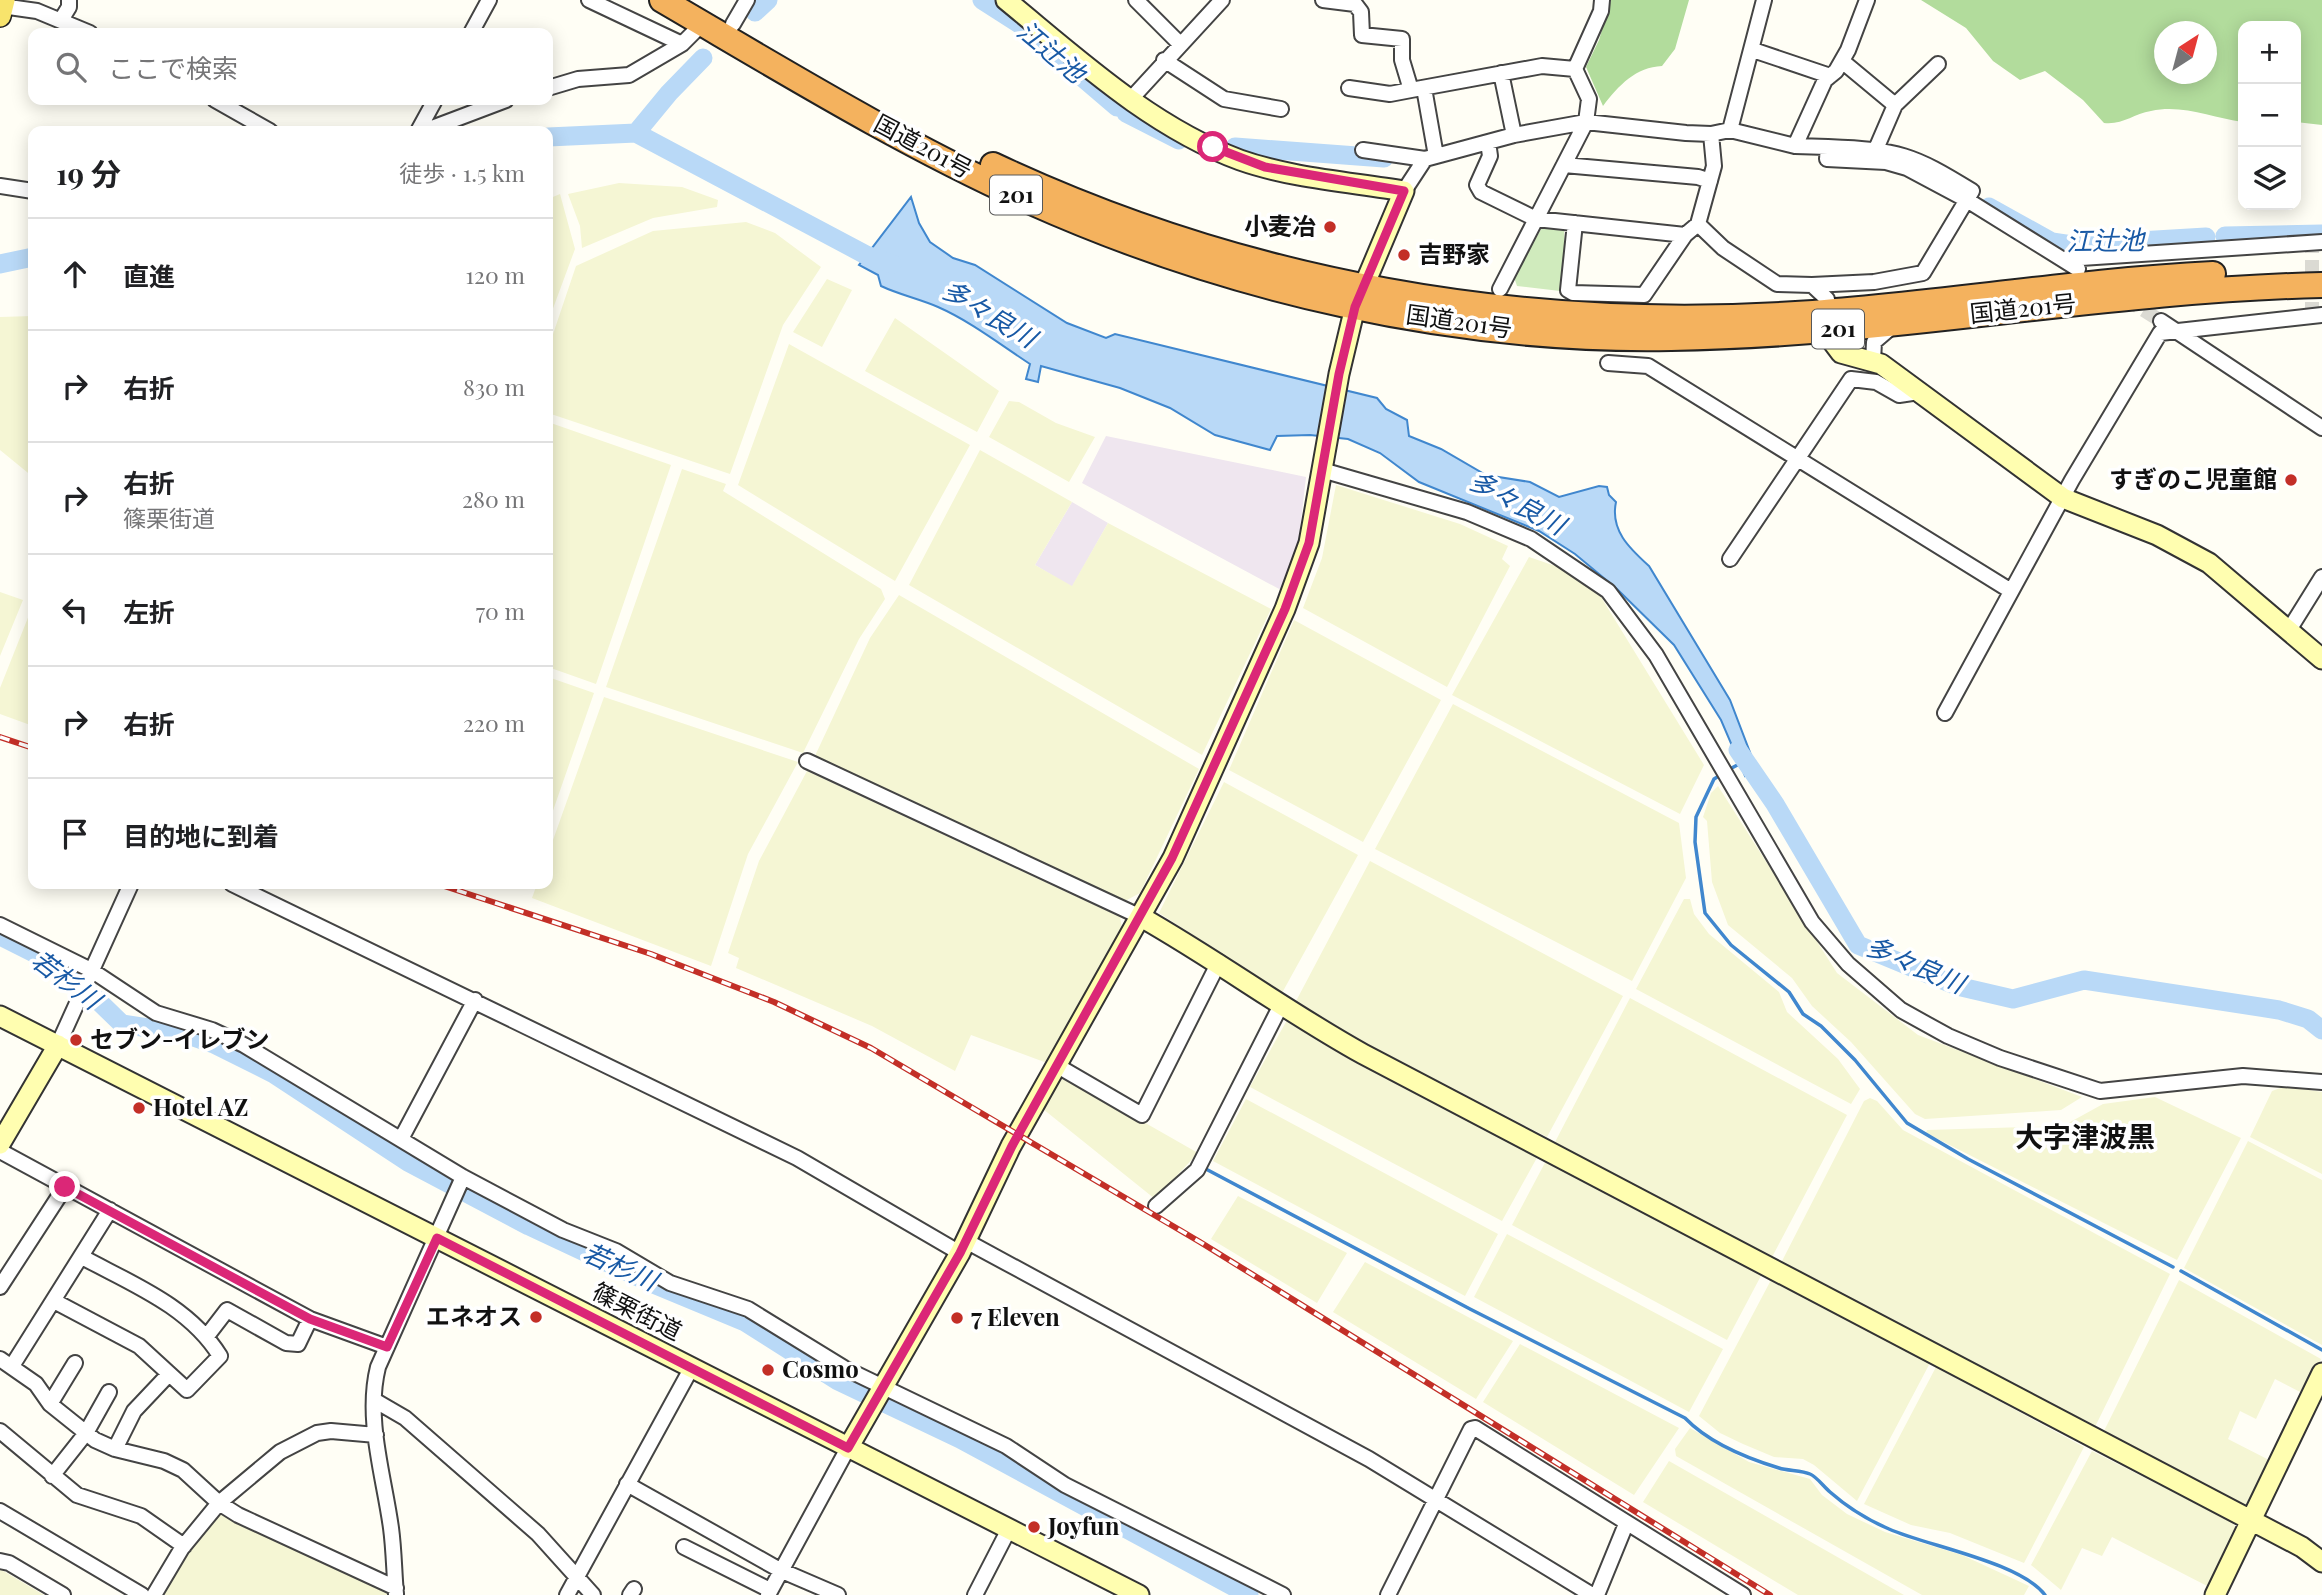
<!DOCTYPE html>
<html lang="ja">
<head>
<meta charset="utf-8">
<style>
  body { margin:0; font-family:"Playfair Display","Noto Sans JP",serif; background:#f2f2f2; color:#202124 }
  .controls { position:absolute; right:21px; top:21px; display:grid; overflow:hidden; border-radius:14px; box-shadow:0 4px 18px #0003 }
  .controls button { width:63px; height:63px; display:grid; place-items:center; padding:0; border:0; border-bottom:2px solid #e0e0e0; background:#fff; color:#202124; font:35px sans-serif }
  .compass { position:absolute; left:2154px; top:21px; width:63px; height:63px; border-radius:50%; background:#fff; box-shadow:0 4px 18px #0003; rotate:36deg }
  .stop { position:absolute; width:21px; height:21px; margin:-16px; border:5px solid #db2777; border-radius:50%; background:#fff }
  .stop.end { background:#db2777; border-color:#fff; box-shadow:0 2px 7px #0008 }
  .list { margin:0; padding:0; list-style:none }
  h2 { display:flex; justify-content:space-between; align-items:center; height:91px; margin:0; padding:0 28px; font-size:30px }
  h2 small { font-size:23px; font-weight:400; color:#757577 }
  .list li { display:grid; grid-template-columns:46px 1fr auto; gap:21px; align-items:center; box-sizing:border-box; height:112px; padding:0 28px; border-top:2px solid #e0e0e0 }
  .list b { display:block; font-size:26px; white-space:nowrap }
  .list p { margin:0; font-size:23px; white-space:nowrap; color:#757577 }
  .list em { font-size:23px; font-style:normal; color:#757577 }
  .icon { flex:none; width:38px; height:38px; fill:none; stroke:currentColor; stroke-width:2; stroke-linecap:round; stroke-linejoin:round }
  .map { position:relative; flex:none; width:2322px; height:1595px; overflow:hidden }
  .search { position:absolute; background:#fff; box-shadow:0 4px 18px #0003; left:28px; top:28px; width:525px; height:77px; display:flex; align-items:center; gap:18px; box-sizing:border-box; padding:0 24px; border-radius:14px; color:#757577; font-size:26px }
  .panel { position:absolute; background:#fff; box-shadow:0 4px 18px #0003; left:28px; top:126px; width:525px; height:763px; border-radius:14px }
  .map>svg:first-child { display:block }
  .industrial { fill:#efe6ef }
  .farmland { fill:#f5f6d4 }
  .green { fill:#d0ebbd }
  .forest { fill:#b2dc9c; fill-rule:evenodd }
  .water { fill:#b9d9f7; stroke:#4087ce; stroke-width:2 }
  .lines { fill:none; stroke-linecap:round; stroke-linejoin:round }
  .stream { stroke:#4087ce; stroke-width:3.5 }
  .river { stroke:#b9d9f7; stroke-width:19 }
  .street-tunnel { stroke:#dbdad3; stroke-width:14; stroke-dasharray:14 7; stroke-linecap:butt }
  .street-casing { stroke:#444; stroke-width:18 }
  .secondary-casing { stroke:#333; stroke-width:23 }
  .primary-casing { stroke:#222; stroke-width:24 }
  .highway-casing { stroke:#222; stroke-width:28 }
  .street { stroke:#fff; stroke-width:14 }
  .secondary { stroke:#fffeb0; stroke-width:19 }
  .primary { stroke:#f8e46c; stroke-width:21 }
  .highway { stroke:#f4b25e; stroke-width:24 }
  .rail-casing { stroke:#c32f27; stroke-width:6 }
  .rail { stroke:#fff; stroke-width:3.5; stroke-dasharray:10; stroke-linecap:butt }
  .route { stroke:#db2777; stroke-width:9 }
  .poi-dot { fill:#c32f27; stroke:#fff; stroke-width:2.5 }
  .labels { text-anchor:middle; stroke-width:7; stroke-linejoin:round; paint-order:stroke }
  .shield { fill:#fff; stroke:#585858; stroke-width:2 }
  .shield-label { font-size:23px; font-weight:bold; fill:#111 }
  .street-label { font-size:24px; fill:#111; stroke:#fff }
  .poi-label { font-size:24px; font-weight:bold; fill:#111; stroke:#fff; text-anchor:start }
  .water-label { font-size:26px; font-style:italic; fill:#1859a5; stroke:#fff }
  .quarter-label { font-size:28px; font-weight:bold; fill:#111; stroke:#fff }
</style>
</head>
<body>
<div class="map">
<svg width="2322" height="1595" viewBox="0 0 2322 1595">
  <rect width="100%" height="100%" fill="#fffef5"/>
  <path class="industrial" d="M1106,436l200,41 -7,61 -18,52 -199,-107z
    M1072,502l36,21 -36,64 -37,-22z"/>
  <path class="farmland" d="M619,183l63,4 36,13 -1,7 -64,11 -71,30 -2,-22 -12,-32z
    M560,194l15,55 -27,73v-123z
    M746,222l29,11 46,34 -38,58 -53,149 -182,-61v-64l28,-83 77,-35z
    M827,279l25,11 -30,57 -29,-15z
    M33,316v161l-33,-27v-133z
    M895,318l104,73 -22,41 -112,-61z
    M789,344l181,101 -75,136 -157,-96z
    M1009,401l10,1 37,21 39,14 -26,45 -80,-45z
    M548,422l123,43 -75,219 -48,-17z
    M980,450l92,52 -37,63 37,21 36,-63 163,86 -69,146 -293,-170z
    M682,469l44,15 -3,7 158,98 4,10 -26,40 -56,114 -197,-66z
    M1336,485l124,39 48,22 -6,13 8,7 -63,121 -144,-79 19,-50z
    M1529,557l41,14 31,26 103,168 -24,49 -228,-119z
    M0,592l23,8 -23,56z
    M899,595l300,174 -59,124 -15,8 -311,-143 56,-120z
    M33,605v121l-33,-12v-26z
    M1294,620l147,80 -78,142 -134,-72z
    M548,677l46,16 -46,132z
    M604,697l194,65 -50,92 -37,112 -179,-68 5,-14h11v-30z
    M1453,704l226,119 7,55 -54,103 -257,-132z
    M807,771l313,146 2,11 -75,135 -76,-28 -16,36 -83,-45 -136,-58 3,-10 -11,-5 31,-92z
    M1224,782l134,73 -76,138 -123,-80z
    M1718,786l119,187 81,62 164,62 -21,13 -136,9 -10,-5 -64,-72 -39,-36 -20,-28 -64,-53 -16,-43 -5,-61 -4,-4 8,-24z
    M1370,861l253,135 -76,141 -246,-127 -6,-7z
    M1684,899h6l4,15 15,20 70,58 8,20 51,47 22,30 -9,15 -215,-115z
    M1630,998l217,117 -76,144 -217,-115z
    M1287,1020l252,134 -37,67 -252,-134z
    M1063,1076l135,77 -43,46 -112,-90z
    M2286,1086l36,6v82l-72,-37 22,-46z
    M2155,1097l86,41 -64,122 -251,-127 1,-3 136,-4 40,-22z
    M1870,1098l7,3 26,29 267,144 -76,155 -313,-166 83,-162z
    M1246,1099l252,135 -33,62 -252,-135z
    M2248,1141l74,39v165l-138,-77z
    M1548,1157l215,115 -36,68 -215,-115z
    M1238,1196l109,57 -30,50 -106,-64z
    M1507,1234l216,115 -34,63 -215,-115z
    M1365,1262l148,79 -37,58 -143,-87z
    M1771,1280l159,83 -73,138 -43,-36 -11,-6 -29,-2 -31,-13 -23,-11 -21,-17z
    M2179,1280l142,79 -17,35 -29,-15 -19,40 -16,-8 -12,28 43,22 -21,44 -7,2 -140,-74z
    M1520,1344l159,84 -45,67 -151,-93z
    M1936,1367l148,80 -60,116 -74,-30 -39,-8 -47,-21z
    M1690,1428l59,34 61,17 12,16 25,19 38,18 77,23 67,31 -5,9h-102l-246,-139 -1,-7z
    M2092,1451l140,71 6,9 -27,57 -99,-51 -10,19 -20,-8 -21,42 -30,-25z
    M1669,1461l235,134h-106l-155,-93z
    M216,1512l176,83h-234l36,-55z
    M0,1569l44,26h-44z"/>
  <path class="green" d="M1544,224l20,4 1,41 -5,22 -43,-5 -3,-9z"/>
  <path class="forest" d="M1611,0h78l-14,49 -13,17c-26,1 -43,19 -59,40l-17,-39 13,-27z
    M1921,0h401v125l-26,-3v-96h-53v96c-31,-4 -60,-18 -92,-11 -18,3 -28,14 -47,12l-21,-23 -38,-29 -25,9 -27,-19 -27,-33zM2164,32h42v42h-42z"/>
  <path class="water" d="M911,197l8,26 11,19 23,16 22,7 92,58 39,15 9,-4 262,64 9,11 21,11 2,16 32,13 45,26 44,7 29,15 40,-11 8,1 2,8 7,7c-6,28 13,46 33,64l81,134 26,68 -11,8 -24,-56 -47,-75 -57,-56 -42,-35 -36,-23 -120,-49 -39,-29 -32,-14 -38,-4 -33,1 -7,14 -55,-15 -45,-27 -50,-20 -79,-22 -3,16 -12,-3 4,-15c-29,-19 -60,-43 -92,-57 -18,-8 -38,-12 -57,-21l-3,-11 -19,-10z"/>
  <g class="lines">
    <path class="stream" d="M1728,770l15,-8
      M1722,774l-8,5 -18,38 -1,25 10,71 26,32 58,47 14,22 18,12 34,34 52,63 61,36 205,108
      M1204,1168l266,141 215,109c24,25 61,40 94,50 9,3 23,2 31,6 7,3 14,13 20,18 17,15 38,28 59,37 38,17 131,33 156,66
      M2181,1271l141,79"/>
    <path class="river" d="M982,0l39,25 96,82
      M755,12l13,-12
      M1126,113l53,27
      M636,133l33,-40 34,-35
      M548,137l88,-4 230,122 26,9
      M1235,147l149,11
      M1989,207l63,35 20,3 134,-8
      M2225,236l97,-2
      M0,264l33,-7
      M1738,750l37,54 83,141 99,41 56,13 71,-19 195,30 29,9 14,11
      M0,936l50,25 37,29 35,34 60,9 32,11 60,30 134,88 121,64 122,57 94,39 93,59 122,58 289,156"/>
    <path class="street-tunnel" d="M2126,299l35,22
      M2312,316v-74"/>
    <g class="street-casing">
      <path id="street" d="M589,0l93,44
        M1136,0l43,43
        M1323,0l32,4 6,8 1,23 40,4v21l9,30 131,-24 33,3
        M2,6l35,5 53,22
        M61,20l8,-13v-7
        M733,24l14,-24
        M471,33l18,-33
        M1753,50l77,26
        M1164,60l60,39 57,10
        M1842,61l53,44 -19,44
        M1501,73l13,62
        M548,88l30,-9 51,-4 53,-31 20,-20
        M1349,88l41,6 21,-4
        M1424,88l12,68
        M215,100l55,31
        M1130,100l92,-100
        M1895,105l43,-41
        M1730,130l34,-130
        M418,131l17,-31
        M424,131l82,-31
        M1711,134l3,32 -16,58 25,24 54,36 35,1 15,14 1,13
        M1488,142l2,14 -13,29 4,7 55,27 149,16 13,-11
        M1795,146l30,-66 11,-9 12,-21 19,-50
        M1363,150l62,9
        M1564,165l134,12 12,4
        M0,186l33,5
        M1404,191l21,-32 89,-24 72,-13 100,11 25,1 19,-4 65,16 33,1 -1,12 59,3 21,6 60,32 111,69
        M1575,223l-7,67 5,3 71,2 41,-60
        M2066,259l256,-17
        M1812,285l62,-3 49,-9 49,-82c-60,-37 -73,-41 -144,-44
        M1500,289l86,-167 3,-23 -14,-30 26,-58 1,-11
        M2161,321l161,107
        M1873,361l1,-19 20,-17
        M1608,363l40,3 363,225
        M1322,470l145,42 64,27 77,52 48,64 156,267 36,42 53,46 47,26 52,22 100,33 143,-15 79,6
        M1730,559l121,-180 25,3 23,13 20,-3
        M2289,630l33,-53
        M1945,713l127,-233 88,-147 162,-18
        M807,761l334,156
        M232,884l565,274 163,95
        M0,925l91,45 65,43 56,17 32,15 219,132 100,53 53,21 54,32 78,26 96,59 162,78 59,39 218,110
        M58,1045l73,-161
        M1056,1065l86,50 77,-153
        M401,1139l74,-139
        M0,1151l310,168 77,28
        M1156,1206l41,-36 84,-165
        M966,1241l403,218 223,136
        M0,1287l65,-100
        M54,1301l85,45 48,44 33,-34c-31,-50 -88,-72 -138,-99
        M207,1336l20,-26 59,33 12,1 12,-25
        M0,1359l36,25 14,20 45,36 20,9 49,12 19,9 36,33 19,12 158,73
        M12,1366l98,-156
        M374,1400l31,18 133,116 55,61
        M50,1404l25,-41
        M0,1431l77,64 64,21 43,30
        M115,1449l19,-38 35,-37
        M52,1476l34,-43 23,-41
        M627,1484l153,86 58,25
        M0,1511l142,84
        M684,1547l86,43
        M0,1561l9,2 54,32
        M396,1594c-2,-22 -2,-44 -5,-66 -7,-52 -26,-109 -13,-161l85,-190
        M154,1595l28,-47 37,-45 61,-51 37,-19 14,-2 45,4
        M567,1595l125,-228
        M630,1595l4,-6
        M768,1595l80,-147
        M975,1595l34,-66
        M1388,1595l83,-166 4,-1 268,167
        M1597,1595l29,-71"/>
    </g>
    <g class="secondary-casing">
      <path id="secondary" d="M1828,316l4,25 9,12 40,11 182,134 94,37 52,28 113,96
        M1141,917c76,43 146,95 222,137l939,493 20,15
        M0,1016l1139,579
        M0,1144l58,-99
        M848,1448l112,-195 51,-107 162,-288 112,-249 24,-66 30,-169 16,-67 49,-116c-54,-9 -113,-13 -164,-31 -89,-33 -162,-101 -234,-160
        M2215,1595l107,-222"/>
    </g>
    <g class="primary-casing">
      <path id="primary" d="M0,16l4,-16"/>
    </g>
    <g class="highway-casing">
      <path id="highway" d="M662,0c120,70 240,144 367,201 199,89 423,141 642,137 218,-3 433,-48 651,-53
        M993,165c251,118 527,167 803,149 139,-9 277,-33 417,-40"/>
    </g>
    <use href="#street" class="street"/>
    <use href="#secondary" class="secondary"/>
    <use href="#primary" class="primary"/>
    <use href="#highway" class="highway"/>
    <g class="rail-casing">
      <path id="rail" d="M0,737l33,11
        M438,884l213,70 123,48 97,46 329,194 570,353"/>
    </g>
    <use href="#rail" class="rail"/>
  </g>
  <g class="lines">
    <path class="route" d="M65,1187l245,132 77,28 50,-109 411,210 112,-195 52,-107 160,-288 113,-249 24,-66 30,-169 16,-67 49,-116 -139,-24 -52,-20"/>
  </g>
  <g class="poi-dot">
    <circle cx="1330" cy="227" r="7"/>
    <circle cx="1404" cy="255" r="7"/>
    <circle cx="2291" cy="480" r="7"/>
    <circle cx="76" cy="1040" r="7"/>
    <circle cx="139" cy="1108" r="7"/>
    <circle cx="536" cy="1317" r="7"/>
    <circle cx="957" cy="1318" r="7"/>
    <circle cx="768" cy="1370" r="7"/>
    <circle cx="1034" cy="1527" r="7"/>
  </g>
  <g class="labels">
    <g class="shield">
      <rect x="990" y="175.5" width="52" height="39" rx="5"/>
      <rect x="1812" y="309.5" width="52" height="39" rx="5"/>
    </g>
    <g class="shield-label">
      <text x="1016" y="203">201</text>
      <text x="1838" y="337">201</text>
    </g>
    <g class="street-label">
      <text transform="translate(923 147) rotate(28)" y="8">国道201号</text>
      <text transform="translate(2023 309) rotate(-6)" y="8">国道201号</text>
      <text transform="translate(1459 322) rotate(8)" y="8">国道201号</text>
      <text transform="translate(637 1312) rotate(27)" y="8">篠栗街道</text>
    </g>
    <g class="poi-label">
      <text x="1316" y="235" text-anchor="end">小麦冶</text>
      <text x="1418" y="263">吉野家</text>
      <text x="2277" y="488" text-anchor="end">すぎのこ児童館</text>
      <text x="90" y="1048">セブン-イレブン</text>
      <text x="153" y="1116">Hotel AZ</text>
      <text x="522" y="1325" text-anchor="end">エネオス</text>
      <text x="971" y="1326">7 Eleven</text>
      <text x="782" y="1378">Cosmo</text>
      <text x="1048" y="1535">Joyfun</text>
    </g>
    <g class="water-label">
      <text transform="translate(1051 52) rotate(40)" y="9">江辻池</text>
      <text transform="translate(2105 241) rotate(-1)" y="9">江辻池</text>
      <text transform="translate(989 314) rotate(31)" y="9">多々良川</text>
      <text transform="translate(1517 503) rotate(28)" y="9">多々良川</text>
      <text transform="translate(1915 965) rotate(23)" y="9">多々良川</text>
      <text transform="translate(66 980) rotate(37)" y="9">若杉川</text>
      <text transform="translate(620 1267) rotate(24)" y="9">若杉川</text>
    </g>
    <g class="quarter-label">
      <text x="2085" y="1147">大字津波黒</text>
    </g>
  </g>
</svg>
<div class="controls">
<button>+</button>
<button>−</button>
<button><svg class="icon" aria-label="layers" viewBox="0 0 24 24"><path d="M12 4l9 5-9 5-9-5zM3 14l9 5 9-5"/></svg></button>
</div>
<svg class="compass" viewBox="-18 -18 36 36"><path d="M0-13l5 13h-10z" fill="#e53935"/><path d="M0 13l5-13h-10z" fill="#757577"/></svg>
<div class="stop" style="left:1213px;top:147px"></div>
<div class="stop end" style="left:65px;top:1187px"></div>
<div class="search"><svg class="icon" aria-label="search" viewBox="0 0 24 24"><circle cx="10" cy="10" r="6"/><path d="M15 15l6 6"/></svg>ここで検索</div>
<section class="panel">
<h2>19 分<small>徒歩 · 1.5 km</small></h2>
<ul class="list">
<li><svg class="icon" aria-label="ahead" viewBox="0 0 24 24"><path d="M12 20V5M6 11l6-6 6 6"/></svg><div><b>直進</b></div><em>120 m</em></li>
<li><svg class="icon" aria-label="right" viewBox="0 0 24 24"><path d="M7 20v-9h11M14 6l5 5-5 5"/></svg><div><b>右折</b></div><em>830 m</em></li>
<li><svg class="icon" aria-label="right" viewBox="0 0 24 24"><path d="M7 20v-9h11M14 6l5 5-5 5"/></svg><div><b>右折</b><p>篠栗街道</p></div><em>280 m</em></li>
<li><svg class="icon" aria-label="left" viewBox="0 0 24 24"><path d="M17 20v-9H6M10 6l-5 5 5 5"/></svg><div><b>左折</b></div><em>70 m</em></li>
<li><svg class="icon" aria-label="right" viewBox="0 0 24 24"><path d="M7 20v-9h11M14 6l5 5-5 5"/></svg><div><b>右折</b></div><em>220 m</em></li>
<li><svg class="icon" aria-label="arrive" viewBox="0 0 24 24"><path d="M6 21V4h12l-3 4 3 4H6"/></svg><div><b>目的地に到着</b></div></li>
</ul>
</section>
</div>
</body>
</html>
